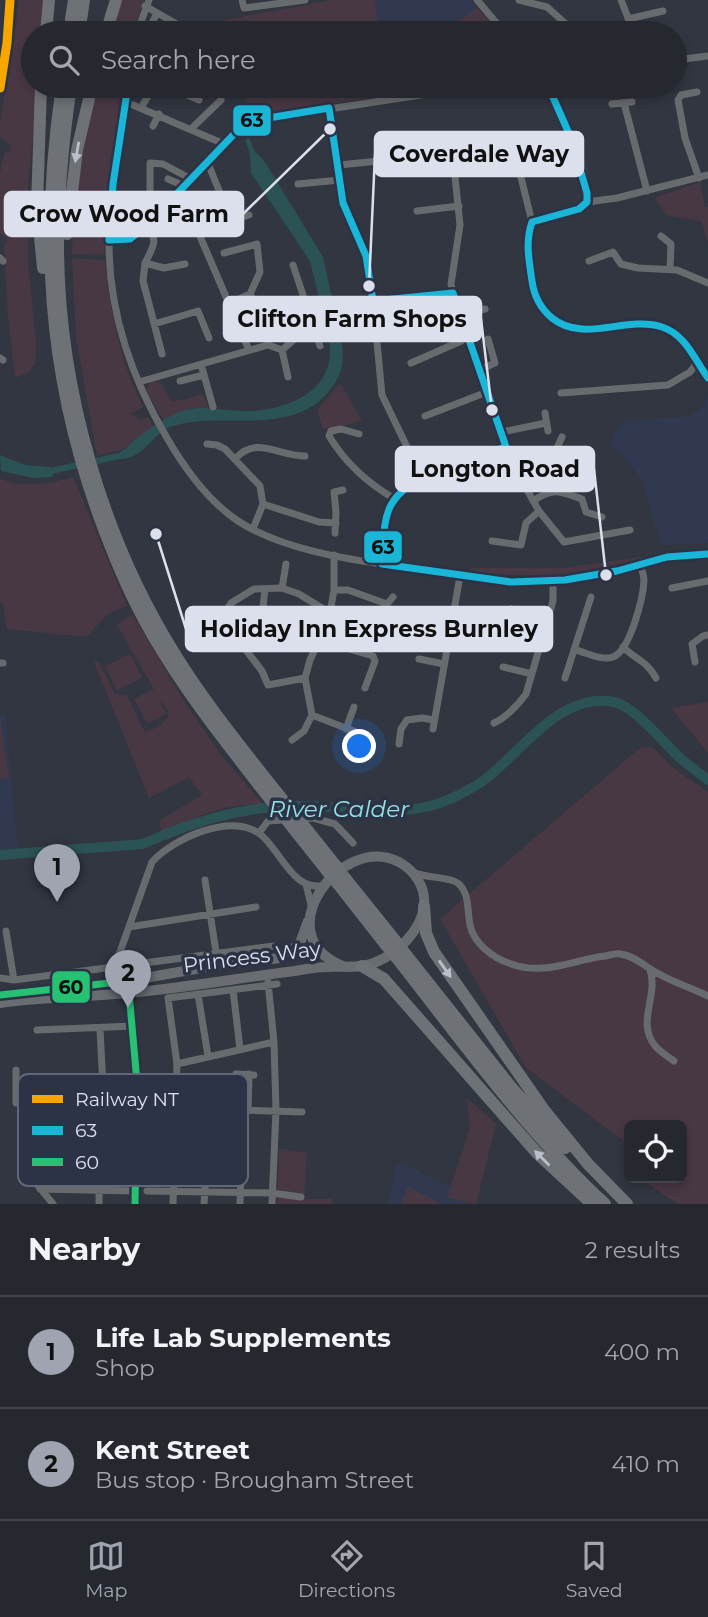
<!DOCTYPE html>
<html lang="en">
<head>
<meta charset="utf-8">
<style>
  body { margin:0; font-family:Montserrat,sans-serif; background:#2e3038; color:#f1f3f6 }
  .controls { position:absolute; right:21px; bottom:21px; display:grid; overflow:hidden; border-radius:10px; box-shadow:0 4px 10px #0003 }
  .controls button { width:63px; height:63px; display:grid; place-items:center; padding:0; border:0; border-bottom:2px solid #42444c; background:#262830; color:#f1f3f6; font:35px sans-serif }
  .you { position:absolute; left:360px; top:747px; width:24px; height:24px; margin:-18px; border:5px solid #fff; border-radius:50%; background:#1a73e8; box-shadow:0 0 0 10px #1a73e833 }
  .badge { display:grid; place-items:center; width:46px; height:46px; border-radius:50%; background:#a0a4b0; color:#111; font-size:23px; font-weight:700 }
  .pin { position:absolute; translate:-50% -58px; filter:drop-shadow(0 2px 4px #0008) }
  .pin::after { content:''; position:absolute; top:37px; width:24px; height:21px; background:inherit; clip-path:polygon(0 0,100% 0,50% 100%) }
  .list { margin:0; padding:0; list-style:none }
  h2 { display:flex; justify-content:space-between; align-items:center; height:91px; margin:0; padding:0 28px; font-size:30px }
  h2 small { font-size:23px; font-weight:400; color:#a4a6ab }
  .list li { display:grid; grid-template-columns:46px 1fr auto; gap:21px; align-items:center; box-sizing:border-box; height:112px; padding:0 28px; border-top:2px solid #42444c }
  .list b { display:block; font-size:26px; white-space:nowrap }
  .list p { margin:0; font-size:23px; white-space:nowrap; color:#a4a6ab }
  .list em { font-size:23px; font-style:normal; color:#a4a6ab }
  .icon { flex:none; width:38px; height:38px; fill:none; stroke:currentColor; stroke-width:2; stroke-linecap:round; stroke-linejoin:round }
  .map { position:relative; flex:none; width:708px; height:1204px; overflow:hidden }
  .search { position:absolute; background:#262830; box-shadow:0 4px 10px #0003; left:21px; right:21px; top:21px; height:77px; display:flex; align-items:center; gap:18px; box-sizing:border-box; padding:0 24px; border-radius:38px; color:#a4a6ab; font-size:26px }
  .sheet { height:315px; background:#262830 }
  nav { display:flex; justify-content:space-around; align-items:center; box-sizing:border-box; height:98px; border-top:2px solid #42444c; background:#262830; font-size:19px; color:#a4a6ab }
  nav a { display:grid; justify-items:center; gap:4px }
  nav .on { color:#a0a4b0 }
  .map>svg:first-child { display:block }
  .built { fill:#313950 }
  .green { fill:#483844 }
  .water { fill:#2b5255 }
  .lines { fill:none; stroke-linecap:round; stroke-linejoin:round }
  .canal { stroke:#2b5255; stroke-width:6 }
  .river { stroke:#2b5255; stroke-width:10 }
  .minor { stroke:#686b6e; stroke-width:7 }
  .secondary { stroke:#696d72; stroke-width:10 }
  .motorway { stroke:#6e7277; stroke-width:12 }
  .motorway-bridge { stroke:#6e7277; stroke-width:12 }
  .bus-1-casing { stroke:#2c3346; stroke-width:12 }
  .bus-2-casing { stroke:#2c3346; stroke-width:12 }
  .bus-1 { stroke:#1ab6d8; stroke-width:7 }
  .bus-2 { stroke:#26c172; stroke-width:7 }
  .rail-1-casing { stroke:#2c3346; stroke-width:14 }
  .rail-1 { stroke:#f7a600; stroke-width:9 }
  .oneway { fill:#bbbfca }
  .labels { text-anchor:middle; stroke-width:7; stroke-linejoin:round; paint-order:stroke }
  .street-label { font-size:21px; fill:#dce0ed; stroke:#2c3346 }
  .water-label { font-size:23px; font-style:italic; fill:#92e2e6; stroke:#2c3346 }
  .key { fill:#2c3346; stroke:#616778; stroke-width:2 }
  .key-label { font-size:19px; fill:#dce0ed }
  .leader { fill:none; stroke:#dce0ed; stroke-width:2.5 }
  .callout-dot { fill:#dce0ed; stroke:#2c3346; stroke-width:2.5 }
  .callout { fill:#dce0ed; stroke:#dce0ed; stroke-width:2.5 }
  .callout-label { font-size:23px; text-anchor:middle; font-weight:bold; fill:#111 }
  .line-badge { stroke:#2c3346; stroke-width:2.5 }
  .pale-badge-label { font-size:19px; text-anchor:middle; font-weight:bold; fill:#111 }
</style>
</head>
<body>
<div class="map">
<svg width="708" height="1204" viewBox="0 0 708 1204">
  <rect width="100%" height="100%" fill="#323640"/>
  <path class="built" d="M375,0h94l8,8 -28,20 -28,4 -43,-9z
    M708,394v149l-47,2 -19,-65 -22,-28 -11,-8 13,-23 68,-5 15,-11z
    M5,714l13,135h-18v-134z
    M396,1165h11l51,25 -4,9 19,5h-85z"/>
  <path class="green" d="M18,0h27l-3,33h-9v53h5l-10,99v77l8,80 -1,22 -6,8 -14,6 -7,-62 -4,-69 4,-8 -8,-6v-60l5,-23 4,3 2,-7 -11,-9v-15l17,-103z
    M121,0h23l-11,33h-21z
    M331,0h44l3,23 43,9 28,-4 28,-20 23,25h-285l-5,-10z
    M97,86h27l-18,121 -2,46 -1,2 -31,-1c1,-57 12,-112 25,-168z
    M239,86h215l-201,29z
    M700,182l5,25h3v36l-7,-22 -35,-6 -11,-17z
    M72,258l33,2c5,51 15,101 38,147l-13,7 11,6 7,-3 5,9 -29,23 -27,7 -21,-119z
    M150,382h10l12,20 31,-8 6,15 -17,-1 -28,13 -18,-30z
    M340,383l22,37 -18,6 -21,3 -6,-19z
    M73,477l54,129 -18,7 -23,24 -79,-8 -4,-27 -3,-1v-122c25,9 49,5 73,-2z
    M641,557l2,3 -89,16 -85,-2 2,-6h93z
    M132,614l54,90 32,47 45,53c-45,1 -62,11 -101,29l-3,-12 43,-26 -13,-18 -40,21 -55,-136 4,-1 17,33 12,1 17,36c11,-1 20,-6 25,-18l-11,-17 8,18 -19,10 -13,-25 20,-10 -37,-64z
    M130,654l12,24 -25,12 -12,-24z
    M708,702v51l-37,-45z
    M0,718l9,60 -9,1z
    M641,747l12,1 19,19 36,25v412h-30l-33,-22 5,-4h21l14,9 -12,-9h9v-53h-53v20l-103,-77 -86,-149z
    M467,1098l29,26 -20,80 -29,-6 23,-70z
    M279,1149l28,4 -3,46h29l-1,5h-55z
    M408,1187l34,17h-41z"/>
  <path class="water" d="M249,138l5,12 11,12 58,95 19,88c3,17 -1,31 -12,45 -39,49 -108,20 -157,36 -21,6 -28,33 -53,33l-1,-3c13,-17 49,-43 71,-47 17,-3 36,2 54,2 43,0 94,-20 85,-72l-19,-78 -59,-88 -1,-19 -5,-14z
    M0,455l25,10 24,2 5,5 -2,5 -19,1 -32,-7z"/>
  <g class="lines">
    <path class="canal" d="M46,472l73,-16 7,-4"/>
    <path class="river" d="M164,835c44,-18 91,-30 139,-29 48,0 102,14 147,-7 11,-5 23,-11 33,-18 38,-28 77,-90 131,-79 20,4 50,41 65,55 9,8 19,15 29,23
      M0,855l143,-11 16,-7"/>
    <path class="minor" d="M242,0l2,8 61,-8
      M477,0l28,33
      M519,0l28,7 29,26
      M621,0l13,33
      M145,6l44,25
      M628,19l35,-8
      M137,33l12,-33
      M147,33l10,-20
      M675,60l33,-4
      M128,86c-8,51 -20,105 -19,157 0,69 23,136 58,195 18,31 41,63 71,83 43,28 107,38 157,45 39,6 81,16 120,16 23,-1 46,-1 69,-5 28,-5 54,-14 82,-20 13,-2 28,-2 42,-3
      M167,86l32,14
      M548,86c14,36 41,76 39,116
      M697,92l-16,3 -3,5 7,38 14,40
      M624,103l23,88
      M612,104l20,-2
      M133,105l91,39
      M141,108l13,-22
      M329,108l14,95 23,53 7,45 9,94 40,83
      M153,126l6,-12
      M191,129l30,-29
      M512,141l20,81
      M207,161l24,59
      M339,165l110,-11 5,13 6,58 -9,59 2,9 65,181 21,37 25,31 66,-12
      M708,175l-91,23 -30,4 -8,7 -47,13c-8,18 -3,37 0,57 1,14 5,23 14,34 31,35 79,0 117,14 24,9 30,33 45,51
      M168,179l16,7
      M298,184l42,-4
      M150,190v-27l13,1 28,15
      M180,190l69,160
      M417,211l42,-5
      M147,225c12,16 6,22 -2,38l19,5 21,-4
      M198,232l51,-17
      M661,236l10,8 -1,25
      M109,240l11,1 10,-2 17,-14 90,-94 13,-10 230,-35
      M224,253l33,-9 3,28 -10,22 7,15
      M0,258l3,3
      M589,261l24,-9 8,12 17,4 39,2 31,13
      M145,263l-2,18 19,73
      M293,265l27,81
      M373,301l80,-8
      M228,304l22,-10
      M460,314l25,-5
      M154,324l44,-13 11,27
      M282,350l6,27
      M0,358l3,2
      M411,363l57,-25
      M201,364l12,43
      M479,370l16,-7 -7,-24
      M180,381l24,-6
      M139,382l129,-37 14,5 16,-14 16,-5
      M561,393l107,-8 22,-13 6,-8
      M545,413l3,18
      M425,416l62,-24
      M502,432l44,-9
      M359,434l-18,-5 -10,2 -2,5c17,28 38,47 66,63
      M207,444l10,1 8,4 35,37 3,18 -10,25
      M235,459c22,-24 42,-3 70,-3
      M524,487c22,-12 28,-28 38,-50
      M533,501c21,-14 26,-10 49,-2l4,13 16,5
      M263,504l56,18 17,1
      M335,533l1,-21 -2,-20 9,-2
      M492,541l29,4 5,-22 13,-12
      M382,564c2,-19 1,-42 9,-59 15,-30 84,-47 115,-58
      M282,588l4,-24
      M672,588l36,-7
      M334,590h14l39,14 6,-7
      M511,609l-3,3 1,2 36,13
      M262,617l3,-28
      M318,640l55,16 2,5 -10,27
      M623,647c13,13 23,13 33,31
      M576,650c11,3 26,11 37,7 17,-6 30,-59 31,-76 0,-5 -2,-11 -4,-16
      M419,659l25,5
      M695,662l-3,-18 11,-8 5,-1
      M0,663h3
      M503,667l29,7
      M305,678l-37,7 -6,-14 -36,-47v-13l5,-8 23,-14 28,-1 17,6 31,19
      M565,678l26,-81
      M312,715l49,19
      M494,723c13,-6 23,-17 32,-29l27,-93v-21
      M346,729l8,-22
      M433,729l27,-153
      M292,740l12,-9 8,-16 -7,-37 5,-18 19,-41 5,-29v-35
      M399,744l2,-15 6,-9 15,-2 12,2
      M259,833l9,-12 45,-3 22,6 18,19
      M413,872c14,7 37,4 46,12 11,11 8,27 11,41 4,19 23,33 41,39 33,12 61,-4 94,-8 5,-1 11,-3 16,-2 14,2 26,14 38,20 16,9 33,14 49,22
      M205,880l13,85
      M306,884l5,21
      M129,927l127,-20
      M6,931l8,49
      M115,966l37,-104c21,-23 78,-50 108,-28 19,14 34,60 64,51
      M650,970c9,26 -15,53 6,77 5,5 12,10 18,14
      M0,978l14,2 260,-34
      M128,981l9,101 -2,122
      M268,982l6,60 2,68 -4,94
      M233,990l7,59
      M198,994l10,62
      M100,1029l4,78
      M37,1030l96,-4
      M177,1064l97,-22
      M16,1070v33l286,9
      M236,1074l18,1
      M66,1083v23
      M228,1085h21
      M37,1104l-1,79 17,21
      M248,1109l1,-35
      M40,1189l95,2
      M147,1191l125,2 29,4
      M99,1204l1,-98
      M173,1204l4,-140 -9,-66 109,-14
      M204,1204l6,-95
      M240,1204l3,-95"/>
    <path class="secondary" d="M0,995l128,-14 90,-16 62,-7 20,-15 8,-22
      M0,1003c42,-6 85,-6 127,-10 56,-5 112,-15 168,-22 11,-2 21,-4 32,-4 15,-1 32,2 47,-4 23,-9 47,-32 50,-57 2,-19 -9,-35 -25,-44 -58,-30 -134,74 -56,104"/>
    <path class="motorway" d="M46,33l3,-33
      M69,33l5,-33
      M79,33l5,-33
      M106,33l10,-33
      M41,86l-4,120 6,62
      M62,86c-22,149 -15,284 36,427 15,42 32,83 54,121 31,54 69,102 107,151
      M71,86c-8,54 -13,108 -13,163 1,140 44,289 118,407 28,45 61,86 94,128
      M67,234l10,-84 15,-64
      M308,831l28,35
      M297,833l31,39
      M345,878l49,61
      M338,884l48,61
      M424,906l2,27 8,19 110,158 44,54 39,40
      M403,951l108,136 54,61
      M396,957c66,84 130,174 209,247
      M362,966l22,13 153,174 55,51"/>
    <path class="motorway-bridge" d="M270,784l38,47
      M259,785l38,48
      M336,866l9,12
      M328,872l10,12
      M394,939l9,12
      M386,945l10,12"/>
    <g class="bus-1-casing">
      <path id="bus-1" d="M128,86l-15,98 -4,56 21,-1 17,-14 90,-94 13,-10 79,-13 14,95 23,53 7,45 80,-8 53,154c-34,11 -97,25 -115,58 -9,17 -7,40 -9,59l129,18 54,-2 52,-9 50,-14 41,-3
        M548,86l23,52 16,55v9l-8,7 -47,13c-7,20 -3,38 0,59 2,15 8,27 20,37 32,26 74,-3 110,9 23,7 33,33 46,51"/>
    </g>
    <g class="bus-2-casing">
      <path id="bus-2" d="M0,995l128,-14 9,101 -2,122"/>
    </g>
    <use href="#bus-1" class="bus-1"/>
    <use href="#bus-2" class="bus-2"/>
    <g class="rail-1-casing">
      <path id="rail-1" d="M0,88l7,-45 3,-43"/>
    </g>
    <use href="#rail-1" class="rail-1"/>
  </g>
  <defs><path id="oneway-solid" d="M-6-.8H1V-3.2L6.5 0L1 3.2V.8H-6Z" transform="scale(1.75)"/></defs>
  <g class="oneway">
    <use href="#oneway-solid" transform="translate(77 152) rotate(100)"/>
    <use href="#oneway-solid" transform="translate(445 969) rotate(55)"/>
    <use href="#oneway-solid" transform="translate(542 1158) rotate(-135)"/>
  </g>
  <g class="labels">
    <g class="street-label">
      <text transform="translate(252 957) rotate(-7)" y="7">Princess Way</text>
    </g>
    <g class="water-label">
      <text x="339" y="817">River Calder</text>
    </g>
  </g>
  <rect x="18" y="1074" width="230" height="112" rx="10" class="key"/>
  <rect x="32" y="1095" width="31" height="8" fill="#f7a600"/>
  <rect x="32" y="1126" width="31" height="9" fill="#1ab6d8"/>
  <rect x="32" y="1158" width="31" height="8" fill="#26c172"/>
  <g class="key-label">
    <text x="75" y="1106">Railway NT</text>
    <text x="75" y="1137">63</text>
    <text x="75" y="1169">60</text>
  </g>
  <path class="leader" d="M369 286L375 154M330 129L243 214M492 410L481 319M606 575L594 469M156 534L186 629"/>
  <g class="callout-dot">
    <circle cx="369" cy="286" r="7"/>
    <circle cx="330" cy="129" r="7"/>
    <circle cx="492" cy="410" r="7"/>
    <circle cx="606" cy="575" r="7"/>
    <circle cx="156" cy="534" r="7"/>
  </g>
  <g class="callout">
    <rect x="375" y="132" width="208" height="44" rx="7"/>
    <rect x="5" y="192" width="238" height="44" rx="7"/>
    <rect x="224" y="297" width="257" height="44" rx="7"/>
    <rect x="396" y="447" width="198" height="44" rx="7"/>
    <rect x="186" y="607" width="366" height="44" rx="7"/>
  </g>
  <g class="callout-label">
    <text x="479" y="162">Coverdale Way</text>
    <text x="124" y="222">Crow Wood Farm</text>
    <text x="352" y="327">Clifton Farm Shops</text>
    <text x="495" y="477">Longton Road</text>
    <text x="369" y="637">Holiday Inn Express Burnley</text>
  </g>
  <g class="line-badge">
    <rect x="232" y="104" width="40" height="33" rx="7" fill="#1ab6d8"/>
    <rect x="363" y="530" width="40" height="34" rx="7" fill="#1ab6d8"/>
    <rect x="51" y="970" width="40" height="34" rx="7" fill="#26c172"/>
  </g>
  <g class="pale-badge-label">
    <text x="252" y="127">63</text>
    <text x="383" y="554">63</text>
    <text x="71" y="994">60</text>
  </g>
</svg>
<div class="controls">
<button><svg class="icon" aria-label="locate" viewBox="0 0 24 24"><circle cx="12" cy="12" r="6"/><path d="M12 2v4M12 18v4M2 12h4M18 12h4"/></svg></button>
</div>
<div class="you"></div>
<div class="pin badge" style="left:57px;top:902px">1</div>
<div class="pin badge" style="left:128px;top:1008px">2</div>
<div class="search"><svg class="icon" aria-label="search" viewBox="0 0 24 24"><circle cx="10" cy="10" r="6"/><path d="M15 15l6 6"/></svg>Search here</div>
</div>
<section class="sheet">
<h2>Nearby<small>2 results</small></h2>
<ul class="list">
<li><span class="badge">1</span><div><b>Life Lab Supplements</b><p>Shop</p></div><em>400 m</em></li>
<li><span class="badge">2</span><div><b>Kent Street</b><p>Bus stop · Brougham Street</p></div><em>410 m</em></li>
</ul>
</section>
<nav>
<a class="on"><svg class="icon" aria-label="map" viewBox="0 0 24 24"><path d="M3 6l6-2 6 2 6-2v14l-6 2-6-2-6 2zM9 4v14M15 6v14"/></svg>Map</a>
<a><svg class="icon" aria-label="directions" viewBox="0 0 24 24"><path d="M12 3l9 9-9 9-9-9zM9 14v-3h6M13 9l2 2-2 2"/></svg>Directions</a>
<a><svg class="icon" aria-label="saved" viewBox="0 0 24 24"><path d="M7 4h10v16l-5-4-5 4z"/></svg>Saved</a>
</nav>
</body>
</html>
